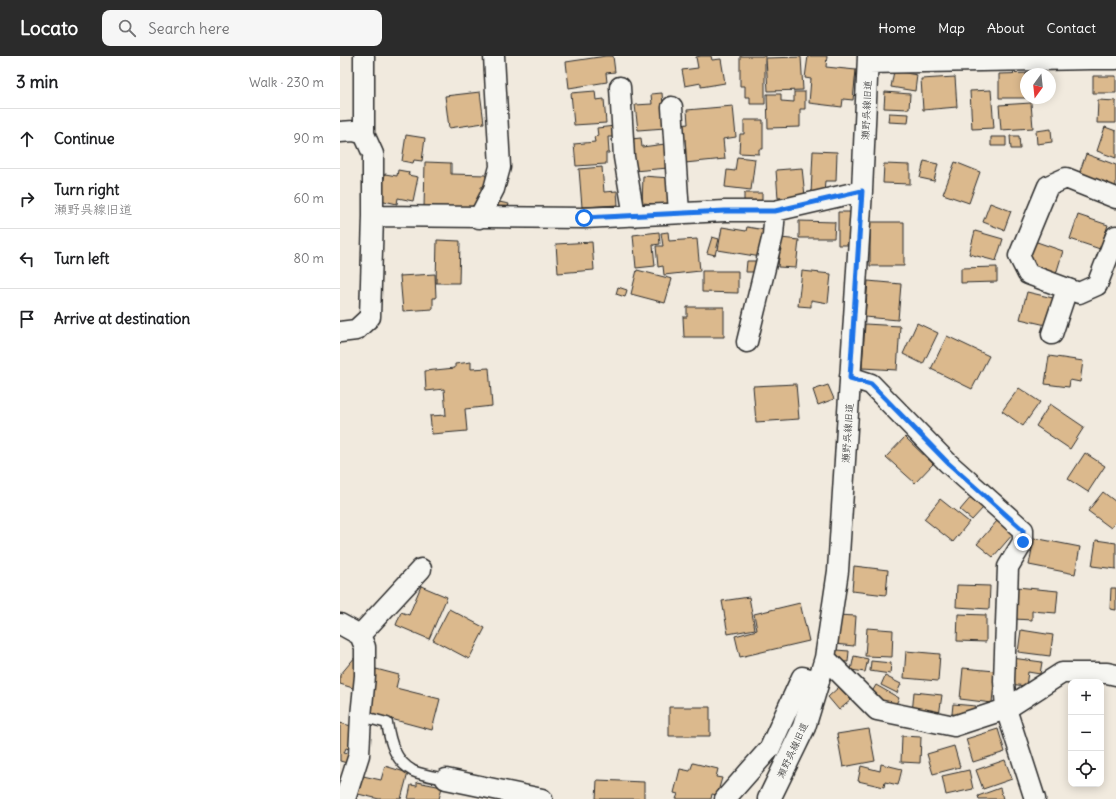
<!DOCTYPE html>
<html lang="en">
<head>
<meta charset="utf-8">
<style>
  body { margin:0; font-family:Delius,"Klee One",sans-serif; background:#f6f6f6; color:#202124 }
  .controls { position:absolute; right:12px; bottom:12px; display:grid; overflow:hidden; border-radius:8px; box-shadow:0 2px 10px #0003 }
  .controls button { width:36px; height:36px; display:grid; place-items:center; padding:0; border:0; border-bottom:1px solid #e0e0e0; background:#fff; color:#202124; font:20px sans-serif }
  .compass { position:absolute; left:680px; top:12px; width:36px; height:36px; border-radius:50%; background:#fff; box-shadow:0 2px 10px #0003; rotate:195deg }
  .stop { position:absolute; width:12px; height:12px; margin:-9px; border:3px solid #1a73e8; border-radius:50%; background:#fff }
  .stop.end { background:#1a73e8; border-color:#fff; box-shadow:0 1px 4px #0008 }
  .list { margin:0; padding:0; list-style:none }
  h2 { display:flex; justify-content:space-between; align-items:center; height:52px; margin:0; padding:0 16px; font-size:17px }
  h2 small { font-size:13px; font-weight:400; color:#757577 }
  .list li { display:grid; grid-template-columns:26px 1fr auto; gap:12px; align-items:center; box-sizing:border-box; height:60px; padding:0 16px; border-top:1px solid #e0e0e0 }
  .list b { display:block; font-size:15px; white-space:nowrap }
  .list p { margin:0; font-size:13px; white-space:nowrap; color:#757577 }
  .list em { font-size:13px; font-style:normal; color:#757577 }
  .icon { flex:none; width:22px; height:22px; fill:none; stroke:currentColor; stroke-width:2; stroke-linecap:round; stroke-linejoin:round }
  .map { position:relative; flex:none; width:776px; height:743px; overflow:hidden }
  header { display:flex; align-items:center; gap:24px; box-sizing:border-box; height:56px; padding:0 20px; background:#2b2b2b; color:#fff }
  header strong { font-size:19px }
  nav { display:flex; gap:22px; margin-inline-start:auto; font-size:14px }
  .search { width:280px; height:36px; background:#f6f6f6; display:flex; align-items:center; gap:10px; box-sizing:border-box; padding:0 14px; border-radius:8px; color:#757577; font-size:15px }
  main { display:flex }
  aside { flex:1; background:#fff }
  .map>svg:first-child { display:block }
  .building { fill:#dbb98d; stroke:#2b2b2b }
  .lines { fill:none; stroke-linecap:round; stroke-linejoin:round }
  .service-casing { stroke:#2b2b2b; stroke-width:13 }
  .minor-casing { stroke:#2b2b2b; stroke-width:23 }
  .tertiary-casing { stroke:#2b2b2b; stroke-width:25 }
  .service { stroke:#f6f6f2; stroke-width:10 }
  .minor { stroke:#f6f6f2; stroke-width:20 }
  .tertiary { stroke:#f6f6f2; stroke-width:22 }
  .route { stroke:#1a73e8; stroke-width:5 }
  .labels { text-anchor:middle; stroke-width:3; stroke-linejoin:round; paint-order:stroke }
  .street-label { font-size:10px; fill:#2b2b2b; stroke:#f6f6f2 }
</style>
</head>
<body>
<header>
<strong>Locato</strong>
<div class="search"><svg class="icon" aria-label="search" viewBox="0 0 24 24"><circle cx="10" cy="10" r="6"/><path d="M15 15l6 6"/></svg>Search here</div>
<nav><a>Home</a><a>Map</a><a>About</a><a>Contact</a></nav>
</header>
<main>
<aside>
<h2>3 min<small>Walk · 230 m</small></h2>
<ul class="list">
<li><svg class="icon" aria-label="ahead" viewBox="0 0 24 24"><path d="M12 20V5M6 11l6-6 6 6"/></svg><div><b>Continue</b></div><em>90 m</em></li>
<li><svg class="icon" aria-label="right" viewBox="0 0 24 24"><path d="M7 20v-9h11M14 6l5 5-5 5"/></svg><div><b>Turn right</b><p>瀬野呉線旧道</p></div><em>60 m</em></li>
<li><svg class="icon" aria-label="left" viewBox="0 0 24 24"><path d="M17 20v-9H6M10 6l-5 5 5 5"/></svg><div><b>Turn left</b></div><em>80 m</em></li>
<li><svg class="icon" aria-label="arrive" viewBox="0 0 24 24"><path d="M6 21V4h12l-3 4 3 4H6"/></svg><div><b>Arrive at destination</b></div></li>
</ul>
</aside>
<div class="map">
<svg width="776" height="743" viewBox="0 0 776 743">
  <rect width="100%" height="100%" fill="#f1eade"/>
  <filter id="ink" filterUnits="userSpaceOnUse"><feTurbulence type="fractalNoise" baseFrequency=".025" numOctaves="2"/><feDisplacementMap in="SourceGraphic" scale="8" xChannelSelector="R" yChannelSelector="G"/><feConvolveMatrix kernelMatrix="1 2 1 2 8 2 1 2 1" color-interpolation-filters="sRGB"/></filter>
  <g filter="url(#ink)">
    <path class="building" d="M266,0h7l2,16 -9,1 1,9 -38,6 -3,-26z
      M361,0h10l1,4 9,-1 4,24 -24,4v-4l-16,3 -3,-16 16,-2 -2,-11z
      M400,0h25v48h-15v-7h-5v-11h-5z
      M468,0h19l-1,11 30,3 -3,30 -10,-1 -1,8 -33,-4 2,-24 -6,-1z
      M461,1l2,33 -35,1 -2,-33z
      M554,15l23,4 -2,16 -24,-4z
      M691,17v1h-5v24h-27v-24z
      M753,20h23v17h-23z
      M615,21l2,30 -34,3 -2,-31z
      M651,34l3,38 -22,1 -2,-38z
      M255,35l1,9 8,-1 2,24 -32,2 -3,-32z
      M140,36l4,31 -35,5 -4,-32z
      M454,36h11v17h-5v18l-32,1 -1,-34h14v7l13,1z
      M545,36l25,2 -1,15 -25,-1z
      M322,37l3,35 -27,2 -3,-25 17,-1 -1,-10z
      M758,44l18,1v22h-19z
      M691,47l2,25 -32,2 -2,-25z
      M393,50l3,31 -13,2 2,20 -40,4 -4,-38 7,-1 -1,-14z
      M549,57l20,1 -1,9 -20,-1z
      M404,64h19v29h-4v5l-20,-1 1,-19h4z
      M275,70l1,11h-8l1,16h-3v11l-30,2 -2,-22 21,-2 -1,-5 4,-1 -1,-8z
      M765,71l11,4v27l-19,-7z
      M711,73l1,13 -15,2 -1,-13z
      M66,79l19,3 -3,23 -8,-1 -1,3 -11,-2z
      M670,80h9l1,13h-9z
      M651,81h15v9h-15z
      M301,82l1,9 23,-3 3,24 -34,3 -3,-32z
      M473,95l24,1 -1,29h-11l-1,13h-13z
      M746,98l30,11v26l-38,-14z
      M397,101l18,2 -4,31 -26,-3 2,-17 8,1z
      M584,105l14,3 -4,17 -14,-3z
      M85,106l26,1v11l35,1v12h-5v22l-57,-1z
      M615,106l25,10 -11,31 -26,-9z
      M544,108l26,1v19l-27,-1z
      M262,111l2,25 13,-1 1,14 -36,2 -3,-38z
      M462,112l3,28 -27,2 -2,-28z
      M58,114l11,2 -1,3 10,2 -5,24 -15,-3 -1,6 -17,-4 5,-26 12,2z
      M303,120l27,2 -1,27 -27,-2z
      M404,137h18v9h-18z
      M159,146l10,2 -2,6 -10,-2z
      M650,147l21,8 -7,19 -21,-8z
      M498,156h15v33h-15z
      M738,159l30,10 -8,24 -30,-10z
      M459,165l36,1 -1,16h-35z
      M530,166h34v44h-34z
      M382,171l24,4 1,-4 18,3 -4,27 -43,-7z
      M635,175l28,8 -7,22 -27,-7z
      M319,176l1,12 -7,1 2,21 -19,2 -3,-33z
      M328,176l1,9 28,-2 3,32 -36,4 -1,-9 -5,1 -2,-21h7l-2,-13z
      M372,181l7,2 -4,16 -8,-2z
      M441,182l18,2 -3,28 -18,-1z
      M97,184l23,1 -1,42h-23z
      M694,185l29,10 -7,23 -30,-10z
      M252,186l2,28 -36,3 -2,-29z
      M407,205h10l-1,11h-10z
      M657,211v15l-36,1v-15z
      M297,214l35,9 -7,24 -34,-9z
      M362,215h36v22l-36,-1z
      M462,215l29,3 -3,29 -17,-3v7l-13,-1z
      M95,218l1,24h-3v11l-30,2 -3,-35z
      M528,225l33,3 -3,36 -33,-3z
      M278,231l9,3 -2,7 -9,-3z
      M687,236l26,6 -7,27 -26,-6z
      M347,251h37v30h-40l-1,-20h4z
      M577,267l21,10 -15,31 -20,-10z
      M525,268l35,2 -3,44 -35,-2z
      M607,280l42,20 -17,33 -41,-20z
      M709,300l34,5 -3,21 -10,-2 -1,7 -24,-3z
      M131,306v7l18,-1 3,38 -27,3 2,22 -35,3 -2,-18 16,-1 -2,-26 -18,2 -1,-20 30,-3v-4z
      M456,328l3,35 -43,3 -3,-36z
      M488,329l6,14 -16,6 -5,-15z
      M679,332l21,14 -17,24 -21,-15z
      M710,348l34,23 -14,22 -34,-23z
      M565,381l28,27 -18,19 -29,-26z
      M745,397l20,13 -17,26 -20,-13z
      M763,436l13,10v19l-5,7 -23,-17z
      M632,440l12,11 -12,13 -12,-10z
      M600,443l29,23 -16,20 -29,-23z
      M657,465l16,13 -20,23 -16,-13z
      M694,482l46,9 -5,27 -46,-9z
      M756,484l20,3v26l-24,-3z
      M514,510l34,4 -2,25 -34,-4z
      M617,529l33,1 -1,23 -33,-2z
      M81,530l26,11 -18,42 -33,-14 5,-13 8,3z
      M677,531l41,4 -2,22 -24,-2v9l-18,-1z
      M771,532h5v22l-6,-1z
      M409,541l6,32 -27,5 -6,-33z
      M460,547l9,38 -69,16 -5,-21 22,-6 -3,-16z
      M109,553l36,19 -16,31 -36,-19z
      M618,558l28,1v27l-29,-1z
      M497,559l19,1 -2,30 -20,-2z
      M527,572l26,2 -1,27 -27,-1z
      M681,574l32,5 -3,21 -32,-4z
      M21,594l-5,39 -16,-5v-9z
      M496,594l13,1 -1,11 -13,-1z
      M566,595l34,3 -2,27 -34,-3z
      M514,600l14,3 -3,13 -14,-2z
      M672,602l30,4 -2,12 -12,-2 -2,14 -17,-2z
      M531,605l20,2 -1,11 -20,-3z
      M623,612l32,3 -3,32 -32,-4z
      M36,613l23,6 -3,13 44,11 -8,31 -67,-18z
      M545,620l16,8 -4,9 -16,-8z
      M536,629l23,13 -6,12 -24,-13z
      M499,631l12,13 -12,10 -11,-13z
      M574,636l28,3 -3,21 -27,-2z
      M613,648l23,2 -2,11 -22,-3z
      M329,651h41v29h-41z
      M0,667l15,4 -6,22 -3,-1 -2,5 5,1 -2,9 -7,-2z
      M529,673l6,32 -32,6 -6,-33z
      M658,673l7,23 -32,10 -7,-23z
      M562,680l19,1 -1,26 -19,-1z
      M614,690l6,21 -27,7 -6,-20z
      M665,704l7,19 -29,10 -7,-19z
      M353,707l25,6 -2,8 6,1 -5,17 -5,-1 -1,5h-35l2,-5 -4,-1 6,-24 10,2z
      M541,708l21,5 -4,16 -13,-3 -1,5 -26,-6 3,-15 19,5z
      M45,710l23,7 -7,26h-22l-21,-5 5,-18 18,4z
      M629,714l4,19 -27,6 -4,-19z
      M257,724l47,2v17h-48z
      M77,726l25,5 -3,12h-31l3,-14 6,1z
      M660,732l3,11h-24l-1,-3z"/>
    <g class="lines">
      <g class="service-casing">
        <path id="service" d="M21,660l26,7c3,19 8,38 26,48 9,4 23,6 33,8"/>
      </g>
      <g class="minor-casing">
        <path id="minor" d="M24,0v78
          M528,7l223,-4h25
          M280,31l4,70 10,59
          M332,51l7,106
          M0,76l14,-1 10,3 9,20v62
          M776,142l-50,-20 -18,8 -29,70 9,18 51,19 18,-8 19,-49
          M139,162l15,-29 6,-22 -6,-111
          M0,276l16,-2 14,-13 3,-101 211,2 141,-7h50l87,-20
          M712,278l15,-45
          M407,286l26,-107 2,-24
          M510,321l21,7 77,79 75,67v12l-15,25 -4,114 2,28 29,90
          M0,568l20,11 5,12v29l-4,40 -2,39 -14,44
          M20,579l61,-66
          M485,602l52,52 77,16 52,-17 56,-36h45l9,2
          M106,723l96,20
          M385,743l45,-51 32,-71 16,4 7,-23 13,-87 24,-380 6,-135"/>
      </g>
      <g class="tertiary-casing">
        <path id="tertiary" d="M429,743l35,-72 14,-46"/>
      </g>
      <use href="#service" class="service"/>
      <use href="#minor" class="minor"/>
      <use href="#tertiary" class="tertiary"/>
    </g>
  </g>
  <g class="lines" filter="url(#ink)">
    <path class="route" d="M244,162l141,-7h50l87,-20 -12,187 21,6 77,79 75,67v12"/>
  </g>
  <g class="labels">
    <g class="street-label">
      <text transform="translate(526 54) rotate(-87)" y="4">瀬野呉線旧道</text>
      <text transform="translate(507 377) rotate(-86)" y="4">瀬野呉線旧道</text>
      <text transform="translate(452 694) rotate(-65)" y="4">瀬野呉線旧道</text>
    </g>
  </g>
</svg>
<div class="controls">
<button>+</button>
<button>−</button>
<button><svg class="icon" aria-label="locate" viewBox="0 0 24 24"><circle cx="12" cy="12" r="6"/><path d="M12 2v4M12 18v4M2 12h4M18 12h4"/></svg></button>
</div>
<svg class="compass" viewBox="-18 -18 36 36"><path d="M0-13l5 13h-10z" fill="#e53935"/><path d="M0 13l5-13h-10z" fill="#757577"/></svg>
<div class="stop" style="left:244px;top:162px"></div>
<div class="stop end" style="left:683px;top:486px"></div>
</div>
</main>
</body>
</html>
